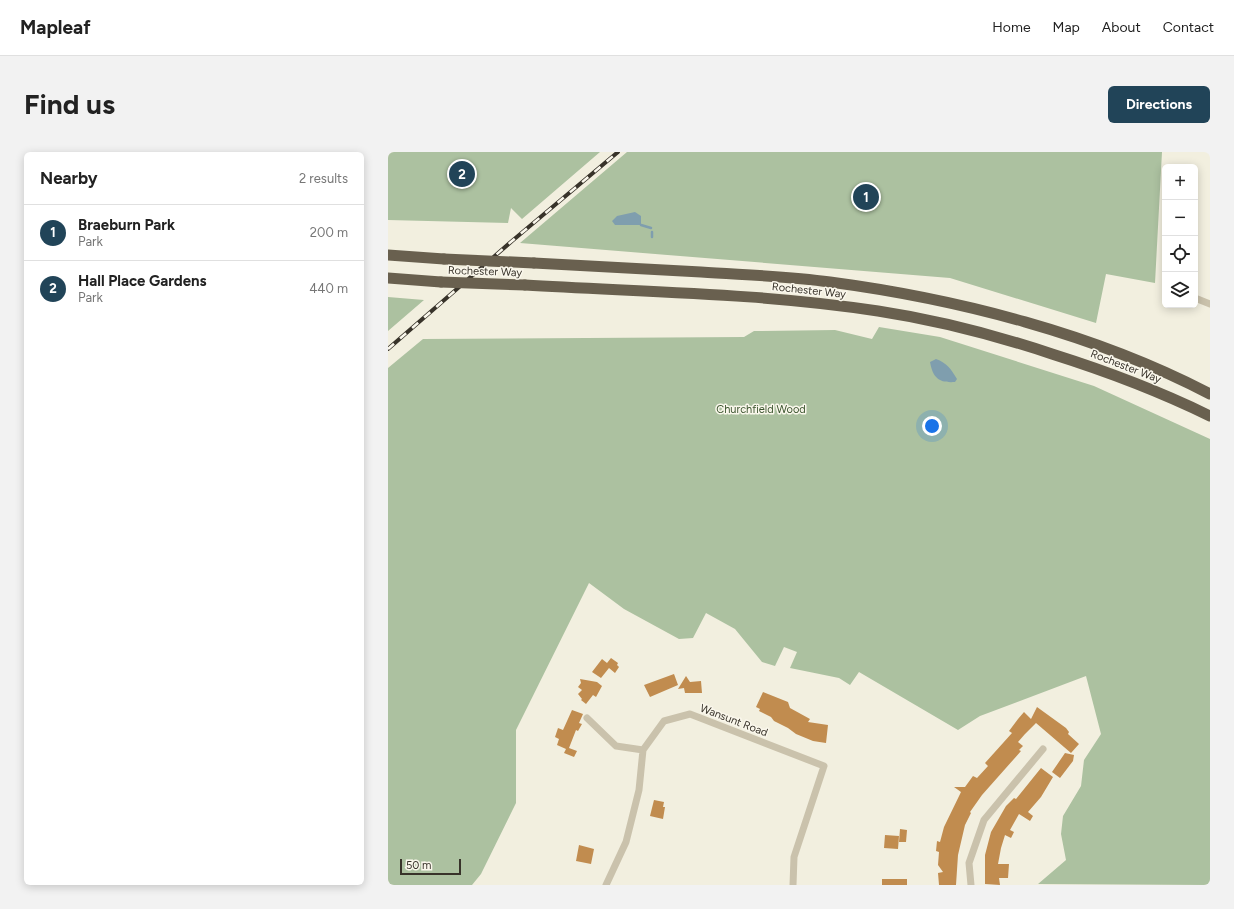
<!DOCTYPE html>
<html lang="en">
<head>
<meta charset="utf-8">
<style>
  body { margin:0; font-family:Figtree,sans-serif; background:#f2f2f2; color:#222 }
  .controls { position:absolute; right:12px; top:12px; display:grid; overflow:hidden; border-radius:6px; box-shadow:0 2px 10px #0003 }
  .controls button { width:36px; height:36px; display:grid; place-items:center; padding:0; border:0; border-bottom:1px solid #e0e0e0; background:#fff; color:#222; font:20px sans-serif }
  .scale { position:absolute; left:12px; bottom:10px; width:61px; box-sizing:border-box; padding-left:4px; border:2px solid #38332a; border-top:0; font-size:11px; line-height:14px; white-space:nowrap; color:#38332a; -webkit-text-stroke:3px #faf7ec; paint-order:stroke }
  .you { position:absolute; left:544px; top:274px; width:14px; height:14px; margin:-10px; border:3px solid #fff; border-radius:50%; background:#1a73e8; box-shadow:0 0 0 6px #1a73e833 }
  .badge { display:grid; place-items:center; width:26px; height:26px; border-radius:50%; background:#214458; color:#fff; font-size:13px; font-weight:700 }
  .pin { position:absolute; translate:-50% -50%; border:2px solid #fff; box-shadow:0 1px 4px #0006 }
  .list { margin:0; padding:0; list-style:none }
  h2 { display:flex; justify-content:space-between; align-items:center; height:52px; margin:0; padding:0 16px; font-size:17px }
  h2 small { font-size:13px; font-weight:400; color:#767676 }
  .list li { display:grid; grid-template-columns:26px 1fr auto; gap:12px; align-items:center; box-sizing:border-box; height:56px; padding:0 16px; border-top:1px solid #e0e0e0 }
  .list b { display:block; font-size:15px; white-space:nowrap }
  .list p { margin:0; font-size:13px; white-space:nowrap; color:#767676 }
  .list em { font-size:13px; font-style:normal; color:#767676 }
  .icon { flex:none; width:22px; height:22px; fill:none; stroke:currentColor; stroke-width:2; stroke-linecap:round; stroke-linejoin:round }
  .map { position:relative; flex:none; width:822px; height:733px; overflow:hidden; border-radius:6px }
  header { display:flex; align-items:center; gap:24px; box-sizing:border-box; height:56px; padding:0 20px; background:#fff; border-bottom:1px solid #e0e0e0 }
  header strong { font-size:19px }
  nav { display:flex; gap:22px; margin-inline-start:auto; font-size:14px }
  .intro { display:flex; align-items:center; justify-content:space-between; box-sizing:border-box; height:96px; padding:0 24px }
  h1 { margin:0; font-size:28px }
  .button { padding:10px 18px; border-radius:6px; background:#214458; color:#fff; font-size:14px; font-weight:700 }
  main { display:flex; gap:24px; padding:0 24px }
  aside { flex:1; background:#fff; border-radius:6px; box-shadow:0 2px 10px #0003 }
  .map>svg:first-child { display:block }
  .green { fill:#acc1a0 }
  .water { fill:#7f9eae }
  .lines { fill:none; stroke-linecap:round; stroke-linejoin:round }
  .stream { stroke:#7f9eae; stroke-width:2.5 }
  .building { fill:#c18c4f }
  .minor { stroke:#cac2ac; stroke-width:7 }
  .trunk { stroke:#69604f; stroke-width:11 }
  .rail-casing { stroke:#38332a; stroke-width:4 }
  .rail { stroke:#faf7ec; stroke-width:2.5; stroke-dasharray:8; stroke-linecap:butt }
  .trunk-bridge { stroke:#69604f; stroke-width:11 }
  .labels { text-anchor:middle; stroke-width:3; stroke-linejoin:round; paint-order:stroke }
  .street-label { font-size:11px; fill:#38332a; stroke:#faf7ec }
  .park-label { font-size:11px; fill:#3c552f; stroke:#faf7ec }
</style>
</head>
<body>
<header>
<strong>Mapleaf</strong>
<nav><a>Home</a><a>Map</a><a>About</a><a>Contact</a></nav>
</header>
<div class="intro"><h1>Find us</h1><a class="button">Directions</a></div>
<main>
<aside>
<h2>Nearby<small>2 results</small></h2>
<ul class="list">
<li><span class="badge">1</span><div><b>Braeburn Park</b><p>Park</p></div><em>200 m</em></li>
<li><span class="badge">2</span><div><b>Hall Place Gardens</b><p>Park</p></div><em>440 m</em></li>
</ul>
</aside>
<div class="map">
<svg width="822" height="733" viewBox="0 0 822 733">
  <rect width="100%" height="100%" fill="#f2efdf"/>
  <path class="green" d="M0,0h212l-78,67 -11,-11 -3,15 -120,-3z
    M239,0h535l-7,131 -49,-9 -10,49 -146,-45 -430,-35z
    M0,145l36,3 -36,31z
    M491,175l61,10 154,49 116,53v446l-172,-1 28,-24 -5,-26 2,-18 18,-30 3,-26 17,-26 -15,-58 -106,40 -22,14 -99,-58 -9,13 -11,-7 -49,-10 7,-16 -13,-5 -9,19 -13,-4 -27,-33 -29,-16 -13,25 -14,1 -55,-30 -35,-26 -73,147v73l-35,71 -9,11h-84v-517l35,-29 321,-2 10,-6 81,-1 37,9z"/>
  <path class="water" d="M247,60l6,4v9h-26l-3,-4 5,-5z
    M548,207c11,4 15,10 21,20l-2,3c-15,1 -22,-3 -25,-20z"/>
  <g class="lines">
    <path class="stream" d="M253,73l10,3
      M264,80v5"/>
  </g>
  <path class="building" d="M223,506l7,5 -1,2 2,2 -4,6 -6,-5 -8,10 -9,-6 10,-13 5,4z
    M286,522l4,11 -28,12 -6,-12z
    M298,524l4,6 11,-1 1,12h-17l-1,-5 -6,1z
    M192,527l17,3 5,4 -6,11 -3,-2 -7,9 -5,-4 1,-1 -4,-5 4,-4 -4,-3 3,-4z
    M375,540l25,10 2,6 20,11 -2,3 20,3 -2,18 -13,-2 -17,-7 -8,-6 -14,-7 -3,-4 -12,-6 1,-2 -4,-2z
    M649,555l29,21 3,4 -1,2 11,10 -8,9 -35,-30 -11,11 -7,8 5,4 -4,4 2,1 -39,44 -12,17 1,1 -6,12 -7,30 -2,30h-17l-1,-12 5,-1 -5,-7 1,-13 -3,-1 1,-10 3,1 4,-15 17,-35 -7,-5h11l8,-11 4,2 11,-12 -3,-3 27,-30 -3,-2 9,-12 6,-7 7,7z
    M184,558l11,4 -4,9 3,1 -4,7 -2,-1 -7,18 8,3 -3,6 -10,-4 2,-4 -9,-4 2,-6 -4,-2 3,-9 5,2z
    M677,601l9,2 -1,6 -13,17 -8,-6z
    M653,616l12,9 -12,20 -13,15 5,4 -3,5 -11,-7 -9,16 4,2 -3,6 -6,-3 -4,13 -3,16h11l-1,14h-9l1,7 -15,-1v-29l6,-23 15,-26 8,-8 2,1z
    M266,648l10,2 -1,5h2l-2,12 -13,-3z
    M512,677l7,1 -1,12h-7z
    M497,683l14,1 -1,13 -14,-1z
    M191,693l15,4 -3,15 -15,-3z
    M494,727h25v6h-25z"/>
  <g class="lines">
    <path class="minor" d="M807,146l15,6
      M199,566l29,28 27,4
      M218,733l20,-43 13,-52 4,-40 21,-29 26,-7 134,52 -30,91 -1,28
      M583,733l-2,-22 15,-43 59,-71"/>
    <path class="trunk" d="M0,103l56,4
      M146,111c55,3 111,6 167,9 43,3 86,4 129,10 128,17 265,52 380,112
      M0,126l53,4
      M137,133c117,7 236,8 353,26 59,9 117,24 174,43 54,17 107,37 158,62"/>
    <g class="rail-casing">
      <path id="rail" d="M0,197l124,-108 106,-89"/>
    </g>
    <use href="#rail" class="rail"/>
    <path class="trunk-bridge" d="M56,107l90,4
      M53,130l84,3"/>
  </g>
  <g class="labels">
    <g class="street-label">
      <text transform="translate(97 119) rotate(2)" y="4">Rochester Way</text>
      <text transform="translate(421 138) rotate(6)" y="4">Rochester Way</text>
      <text transform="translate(738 214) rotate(21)" y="4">Rochester Way</text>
      <text transform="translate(346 568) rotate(21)" y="4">Wansunt Road</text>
    </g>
    <g class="park-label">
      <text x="373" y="261">Churchfield Wood</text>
    </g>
  </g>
</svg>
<div class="controls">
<button>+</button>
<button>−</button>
<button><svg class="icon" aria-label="locate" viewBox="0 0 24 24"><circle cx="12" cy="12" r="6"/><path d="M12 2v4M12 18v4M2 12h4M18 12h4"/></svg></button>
<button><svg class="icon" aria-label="layers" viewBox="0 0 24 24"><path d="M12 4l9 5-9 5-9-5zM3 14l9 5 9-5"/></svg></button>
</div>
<div class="scale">50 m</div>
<div class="you"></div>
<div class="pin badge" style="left:478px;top:45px">1</div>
<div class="pin badge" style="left:74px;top:22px">2</div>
</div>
</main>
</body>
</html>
